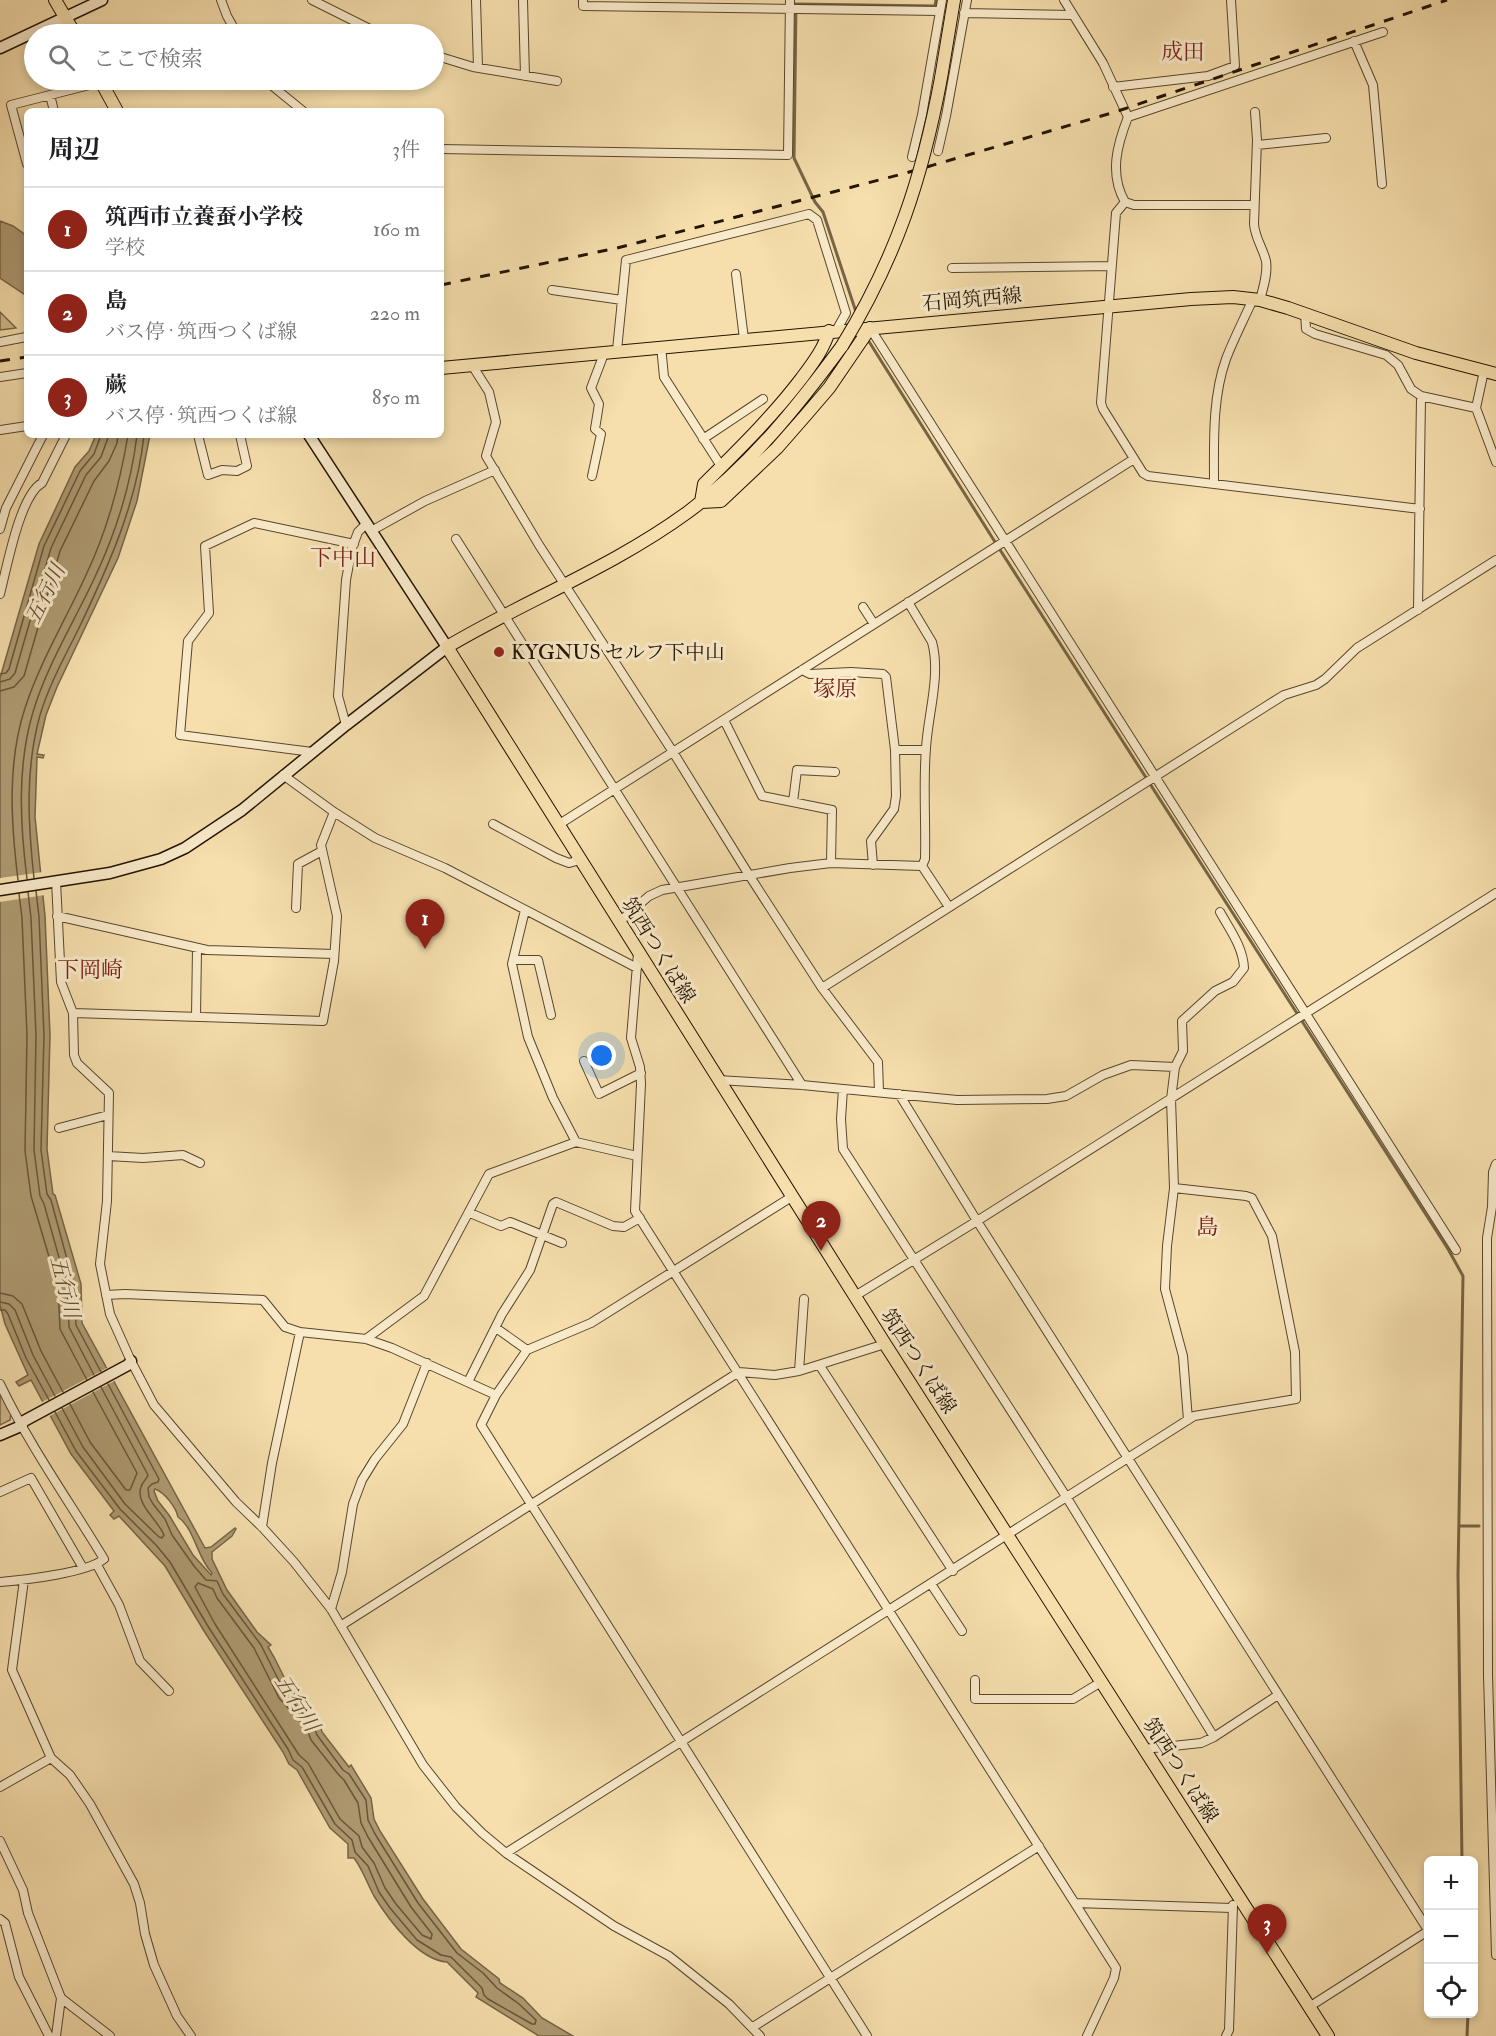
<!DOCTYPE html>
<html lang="ja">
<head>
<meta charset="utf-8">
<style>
  body { margin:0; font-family:"IM FELL Double Pica","Noto Serif JP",serif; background:#f2f2f2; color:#202124 }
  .controls { position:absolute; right:18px; bottom:18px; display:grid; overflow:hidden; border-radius:9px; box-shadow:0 3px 9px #0003 }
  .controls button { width:54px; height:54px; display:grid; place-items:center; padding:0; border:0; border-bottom:2px solid #e0e0e0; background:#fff; color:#202124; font:30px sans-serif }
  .you { position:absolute; left:602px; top:1056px; width:21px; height:21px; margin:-15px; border:4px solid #fff; border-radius:50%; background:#1a73e8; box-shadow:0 0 0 9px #1a73e833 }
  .badge { display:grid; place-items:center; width:39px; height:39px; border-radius:50%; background:#8f2418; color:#fff; font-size:20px; font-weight:700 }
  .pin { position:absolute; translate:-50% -50px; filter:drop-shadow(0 2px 3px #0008) }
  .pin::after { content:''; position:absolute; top:32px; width:21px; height:18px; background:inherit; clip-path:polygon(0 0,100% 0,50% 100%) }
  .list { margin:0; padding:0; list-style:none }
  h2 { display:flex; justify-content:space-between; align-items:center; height:78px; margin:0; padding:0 24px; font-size:26px }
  h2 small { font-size:20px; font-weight:400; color:#757577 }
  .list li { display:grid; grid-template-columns:39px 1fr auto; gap:18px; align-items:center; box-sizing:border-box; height:84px; padding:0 24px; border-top:2px solid #e0e0e0 }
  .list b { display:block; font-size:22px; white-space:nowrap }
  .list p { margin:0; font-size:20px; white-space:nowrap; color:#757577 }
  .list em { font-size:20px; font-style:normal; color:#757577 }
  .icon { flex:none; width:33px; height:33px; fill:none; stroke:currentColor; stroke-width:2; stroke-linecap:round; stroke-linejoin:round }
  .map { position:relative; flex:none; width:1496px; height:2036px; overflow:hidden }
  .search { position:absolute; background:#fff; box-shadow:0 3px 9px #0003; left:24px; top:24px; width:420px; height:66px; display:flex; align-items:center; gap:15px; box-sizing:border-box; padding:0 21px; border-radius:33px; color:#757577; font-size:22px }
  .panel { position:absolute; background:#fff; box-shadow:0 3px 9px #0003; left:24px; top:108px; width:420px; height:330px; border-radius:9px }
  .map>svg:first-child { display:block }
  .green { fill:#d2bc90; stroke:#7a6848; stroke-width:1.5 }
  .water { fill:#ae9a72; stroke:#766444; stroke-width:1.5; fill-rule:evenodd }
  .pier { fill:#f6dfad }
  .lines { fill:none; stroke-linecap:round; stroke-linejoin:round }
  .shore { stroke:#685639; stroke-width:1.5 }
  .stream { stroke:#766444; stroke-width:3 }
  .street-casing { stroke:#58462b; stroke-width:10 }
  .secondary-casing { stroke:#231300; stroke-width:13 }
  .primary-casing { stroke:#231300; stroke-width:14 }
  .street { stroke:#f9eaca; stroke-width:8 }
  .secondary { stroke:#f9eaca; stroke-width:10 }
  .primary { stroke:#f6dfad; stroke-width:12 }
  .rail { stroke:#231300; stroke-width:3; stroke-dasharray:10 10; stroke-linecap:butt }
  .primary-bridge-casing { stroke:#231300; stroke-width:14; stroke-linecap:butt }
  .primary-bridge { stroke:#f6dfad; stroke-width:12 }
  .poi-dot { fill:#8f2418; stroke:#f9eaca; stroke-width:2 }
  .labels { text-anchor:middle; stroke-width:6; stroke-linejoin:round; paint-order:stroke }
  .street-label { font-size:20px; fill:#231300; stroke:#f9eaca }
  .poi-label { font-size:20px; fill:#231300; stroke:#f9eaca; text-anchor:start }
  .water-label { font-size:21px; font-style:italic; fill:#625033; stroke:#f9eaca }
  .quarter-label { font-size:22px; fill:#7a1f14; stroke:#f9eaca }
</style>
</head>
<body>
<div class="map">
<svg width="1496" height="2036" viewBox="0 0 1496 2036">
  <rect width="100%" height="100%" fill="#f6dfad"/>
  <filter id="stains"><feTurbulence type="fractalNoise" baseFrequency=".00333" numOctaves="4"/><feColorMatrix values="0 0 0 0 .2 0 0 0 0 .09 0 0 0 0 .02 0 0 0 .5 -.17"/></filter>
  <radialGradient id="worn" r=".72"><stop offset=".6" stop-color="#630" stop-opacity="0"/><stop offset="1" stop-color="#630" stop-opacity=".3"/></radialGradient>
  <path class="green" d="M0,312l16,16 -16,2z
    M0,1393l11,20 -1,7 -10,5z"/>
  <path class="water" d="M0,221l13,5 14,10v60l-27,-18z
    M96,435h54l-13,66 -19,57 -61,129 -11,28 -9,39 7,1 -1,3 -6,-1 -2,60 10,99 5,119 -3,114 6,45 2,1 26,89 1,39 123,225 6,-1 24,-19 1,1 -4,7 -20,16v7l15,31 30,42 14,13 -3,2 6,10 16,32 29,33 3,10 27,35 2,-2 20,33 3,21 6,12 43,68 38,50 38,30 1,4 23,15 19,20 31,18h-34l-63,-39 2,-4 -31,-31c-29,-2 -59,-43 -73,-66 -7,-13 -11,-26 -20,-38h-6v-14l-18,-16 -33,-58 -8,-6 -6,-12 -79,-121 -39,-65 -46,-50 -5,3 -4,-4 4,-4 -43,-57 -40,-74 -12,6 -3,-4 12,-7 -23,-51 -5,-19v-627l39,-134 36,-77 14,-16zM155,1489c9,3 21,18 23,28 17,12 19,41 34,56l-1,2 -18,-20 -24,-40 -11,-14 -4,-10z"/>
  <path class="pier" d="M43,872l2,23 -45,7v-24z
    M109,1367l7,13 -68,37 -8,-14z"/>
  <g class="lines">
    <path class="shore" d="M0,674l6,-1 3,-4 35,-123 36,-75 14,-17 7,-19
      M0,682l10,-3 5,-6 36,-125 35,-73 15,-18 8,-22
      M0,691l14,-4 10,-11 36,-125 34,-70 15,-20 8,-18 1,-8
      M34,878c-6,-55 -9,-109 6,-163 9,-30 25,-59 39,-87 29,-61 58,-125 65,-193
      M27,879c-7,-56 -10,-113 6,-167 14,-47 41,-90 61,-133 21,-44 37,-95 43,-144
      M18,880c-7,-57 -11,-117 7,-172 15,-46 41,-89 61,-133 21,-44 34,-92 42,-140
      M36,891l3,26 5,118 -3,115 6,44 4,6 23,85 2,40 25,47
      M28,892l3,26 5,117 -2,115 6,46 4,8 23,82 2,41 25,48
      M19,894l3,24 5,117 -2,116 6,45 27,91 2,42 27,51
      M0,1293l13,3 9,8 19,47 22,41
      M0,1302l9,2 6,6 18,45 22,41
      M0,1310h5l3,4 18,44 23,42
      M70,1404l20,38 36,48h4l7,-17 -44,-81
      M62,1408l21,39 42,57 34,33 3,1 2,-3c-6,-15 -29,-31 -23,-48 1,-5 6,-8 7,-12l-47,-88
      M55,1412l21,39 44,58 36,36 14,17 39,66 79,121 5,11 9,7 33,57 17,16 3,12 13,14 11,26 11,16 27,32 24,15 10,2 31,31 2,7 4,4 44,25h3l1,-4 -17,-16 -22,-16 -14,-15 -26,-20 -39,-50 -43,-69 -7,-14 -2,-20 -17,-26 -6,-4 -26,-35 -4,-10 -28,-32 -24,-48 -38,-51 -6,-13 -11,-1 -12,-14 -22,-31 -7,-16 -12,-15 -4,-7 -1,-9 4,-4 6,-2 1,-3 -51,-95
      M198,1583l15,6 4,9 37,50 25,50 28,31 4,11 27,34 6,6 14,23 3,20 7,14 43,70 21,27 -1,5 -9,-4 -26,-31 -11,-16 -11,-25 -12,-16 -3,-11 -19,-17 -32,-56 -9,-8 -84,-131 -20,-37z"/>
    <path class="stream" d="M856,312l-33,-100 -8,-10 -21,-44 2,-154 139,2 1,-6
      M868,340l127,202 453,707 15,27 -5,299 4,285
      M1460,1526h19
      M1467,2036l1,-22"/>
    <g class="street-casing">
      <path id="street" d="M221,0l6,16 10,18
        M312,0l68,34
        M476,0l2,67
        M523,0l2,76
        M583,0v6l357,5
        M1064,0l39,63 25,54c-11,28 -19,57 -3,85l9,3h120
        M964,13l109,2
        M1354,41l19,44 9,99
        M434,55l39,12 84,14
        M265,80l38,31
        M1113,87l95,-11 27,-10 -4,-66
        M50,95l4,16
        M1255,112l2,28 -3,84c1,14 9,24 12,37 2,13 -3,27 -6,39
        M1128,117l255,-85
        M1257,145l69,-7
        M441,149l347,6 2,-155
        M938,151l8,-35 21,-116
        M912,157l10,-42 20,-115
        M27,164l-16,-59 90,-23
        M1125,202l-9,11 -15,190 2,6 40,64 5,3 272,33
        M952,268l160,-2
        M736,274l8,65
        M552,290l70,10
        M1305,313l1,16 9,5 71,21 12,10 13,24 10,7 55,12
        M870,328l586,922
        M0,342l26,-5
        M661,346l3,31 57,89
        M617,350l9,-90 183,-46 8,6 29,93 -10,18
        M472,365l17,27 7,30 -10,34 53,89 134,207 76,123 73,113 56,74 1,30
        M1484,371l-8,37 20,54
        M0,377l27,-4
        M0,430l27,-4
        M198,435l10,40 14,-5 15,1 10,-5 -7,-31
        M703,439l60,-40
        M592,476l9,-42 -6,-5 4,-25 -8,-16 14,-37
        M1214,484c0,-41 -2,-86 12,-125 8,-21 18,-40 27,-60
        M0,529l6,-21 37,-73
        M371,531l54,-30 70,-31
        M456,539l346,546
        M0,594c7,-27 20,-99 42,-111l24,-48
        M908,602l24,40c9,33 -4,72 -6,106 -3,36 0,74 -1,111l-3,7
        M863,607l11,17
        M1418,610l3,-214
        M802,670l8,4 41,-2 32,2 3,3 9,73 1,46 -2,13 -23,32 2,24
        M724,720l38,76 70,14 -1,53
        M346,725l-8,-29 8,-116 6,-32 6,-16 8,-8
        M895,750h31
        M312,752l-132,-17 8,-94 21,-28 -4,-67 49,-23 100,21
        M283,775l51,37 41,26 70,30 192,100
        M793,802l4,-32 38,2
        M493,824l63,34 13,5 11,-3
        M558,825l576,-366
        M922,866l27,41
        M56,881l5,101 12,31 1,42 3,8 32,30 -2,108 -7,63 10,50 21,47 23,44 82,97 26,25 32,35 37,47 92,156 33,42 26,26 24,20 108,73 55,30 60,48 31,32
        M296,908l2,-44 24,-13
        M525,910l-13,54 16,73 25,61 23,44
        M57,916l150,34 127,4
        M619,922l30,-26 13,-6 128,-22 41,-5 91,3
        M638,953l-7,85 9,29 1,17 -6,127 481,757 -2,10 -27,58
        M513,960h25l13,55
        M822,988l446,-283 16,-10 32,-10 9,-6 32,-31 139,-88
        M73,1013l250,8 11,-60 3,-45 -16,-71 13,-33
        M196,1017l1,-69
        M584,1061l15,33 42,-21
        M718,1080l84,5 155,15 90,-1 19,-3 37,-21 28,-10 44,2
        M843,1089l-2,30 2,30 224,349 147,239
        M899,1094l78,127 451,709
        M59,1128l49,-13
        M108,1156l35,2 40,-3 17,8
        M1496,1164l-3,8 -1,35 -5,31 1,437 8,280
        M793,1196l-202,127 -64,27 -31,45 -15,30 386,611
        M470,1213l31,13 9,-4 52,21
        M106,1295l19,-1 138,6 22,27 15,5 66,7 26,9 104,47
        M855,1296l122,-75 519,-328
        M496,1328l31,22
        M366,1339l58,-43 65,-122 87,-32 61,14
        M820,1366l133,205
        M799,1371l5,-72
        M468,1382l34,-68 28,-44 23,-66 3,-2 57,24 11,1 16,-9
        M0,1384c29,61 69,117 104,175 -17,14 -80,21 -104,23
        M1188,1420l-5,-64 -18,-67 2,-43 7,-58 -3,-89 4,-32 8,-16 -1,-30 33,-30 18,-9 11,-14c-1,-21 -14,-38 -24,-56
        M0,1492l31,-14 52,90
        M262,1527l10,-64 28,-131
        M97,1565l22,40 21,56 29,30
        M931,1584l31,47
        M331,1609l11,-37 11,-68 9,-24 13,-21 28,-35 24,-61
        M342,1625l397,-253 36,3 24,-4 86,-27
        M975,1680v19h98l28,-17
        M1144,1749l57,-6 13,-6 64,-42
        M51,1758l19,17 20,29 44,80 6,19 5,31 9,31 23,51 14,20
        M0,1787l51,-29 -39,-88 12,-90
        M0,1841l23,49 5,23 33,85 -5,38
        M506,1853l688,-437 102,-17 -1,-47 -23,-116 -20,-38 -6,-2 -72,-8
        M1075,1903l157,5
        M0,1919l5,4 14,54 30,59
        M61,1998l49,38
        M1309,2007l119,-76
        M753,2027l286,-181
        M1226,2036l3,-6 4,-125"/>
    </g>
    <g class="secondary-casing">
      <path id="secondary" d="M0,48l102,-48
        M0,890l110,-17 51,-14 24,-11 57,-38 104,-85 101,-78 -138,-212
        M0,1435l21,-9 3,-5 104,-56 3,-4"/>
    </g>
    <g class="primary-casing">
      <path id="primary" d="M55,0l20,34
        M941,78l13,-78
        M100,80l17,31
        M829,331c-5,18 -17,33 -28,48 -29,38 -63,71 -97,105l-3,18 20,-1 56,-53 28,-32 24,-28 41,-60
        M842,346c-45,61 -92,120 -154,166 -75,55 -162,88 -241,135l438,697 443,692
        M441,368l750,-69 42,-2 27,3 28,8 128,45 80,21"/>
    </g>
    <use href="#street" class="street"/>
    <use href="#secondary" class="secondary"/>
    <use href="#primary" class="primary"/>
    <path class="rail" d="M441,285l176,-37 289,-75 209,-61 332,-112
      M0,361l27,-4"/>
    <g class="primary-bridge-casing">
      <path id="primary-bridge" d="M842,346c54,-88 80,-167 99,-268"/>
    </g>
    <use href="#primary-bridge" class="primary-bridge"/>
  </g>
  <circle class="poi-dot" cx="499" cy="652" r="6"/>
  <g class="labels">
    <g class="street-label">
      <text transform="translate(972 299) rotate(-5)" y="7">石岡筑西線</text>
      <text transform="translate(659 950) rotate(58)" y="7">筑西つくば線</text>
      <text transform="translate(919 1361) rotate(57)" y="7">筑西つくば線</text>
      <text transform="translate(1181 1770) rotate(57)" y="7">筑西つくば線</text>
    </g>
    <g class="poi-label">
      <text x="511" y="659">KYGNUS セルフ下中山</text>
    </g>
    <g class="water-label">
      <text transform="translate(45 594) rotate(-64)" y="7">五行川</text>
      <text transform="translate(65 1287) rotate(76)" y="7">五行川</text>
      <text transform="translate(297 1703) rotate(57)" y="7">五行川</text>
    </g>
    <g class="quarter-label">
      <text x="1183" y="59">成田</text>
      <text x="343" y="565">下中山</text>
      <text x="835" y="696">塚原</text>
      <text x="90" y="977">下岡崎</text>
      <text x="1207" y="1234">島</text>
    </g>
  </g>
  <rect width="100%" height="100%" filter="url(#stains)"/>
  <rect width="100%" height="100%" fill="url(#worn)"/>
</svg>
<div class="controls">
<button>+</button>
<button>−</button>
<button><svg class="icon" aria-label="locate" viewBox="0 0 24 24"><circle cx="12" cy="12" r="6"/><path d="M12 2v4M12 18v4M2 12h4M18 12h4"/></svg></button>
</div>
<div class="you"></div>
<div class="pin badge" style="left:425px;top:949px">1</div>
<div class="pin badge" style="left:821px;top:1251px">2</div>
<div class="pin badge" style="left:1267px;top:1954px">3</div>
<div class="search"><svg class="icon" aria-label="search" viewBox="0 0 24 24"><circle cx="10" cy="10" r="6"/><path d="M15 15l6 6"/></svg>ここで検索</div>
<section class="panel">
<h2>周辺<small>3件</small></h2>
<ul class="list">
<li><span class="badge">1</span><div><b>筑西市立養蚕小学校</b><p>学校</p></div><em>160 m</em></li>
<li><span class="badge">2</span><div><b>島</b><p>バス停 · 筑西つくば線</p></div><em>220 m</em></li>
<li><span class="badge">3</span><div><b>蕨</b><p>バス停 · 筑西つくば線</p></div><em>850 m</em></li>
</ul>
</section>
</div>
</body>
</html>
